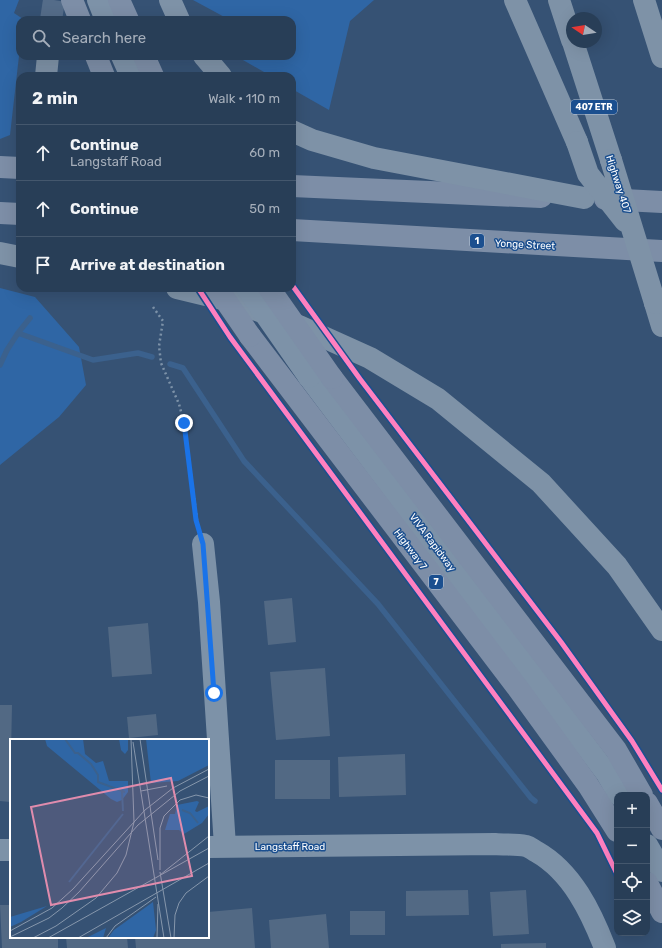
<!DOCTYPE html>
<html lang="en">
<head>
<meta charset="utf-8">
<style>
  body { margin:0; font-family:Rubik,sans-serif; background:#344961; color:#f1f3f6 }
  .controls { position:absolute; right:12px; bottom:12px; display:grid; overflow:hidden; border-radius:8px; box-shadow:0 4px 16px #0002 }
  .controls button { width:36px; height:36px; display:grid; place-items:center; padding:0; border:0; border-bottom:1px solid #44576d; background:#283e57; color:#f1f3f6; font:20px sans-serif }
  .compass { position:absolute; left:566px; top:12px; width:36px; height:36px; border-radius:50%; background:#283e57; box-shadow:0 4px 16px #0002; rotate:282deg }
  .stop { position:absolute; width:12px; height:12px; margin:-9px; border:3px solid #1a73e8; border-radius:50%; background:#fff }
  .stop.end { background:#1a73e8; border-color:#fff; box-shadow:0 1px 4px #0008 }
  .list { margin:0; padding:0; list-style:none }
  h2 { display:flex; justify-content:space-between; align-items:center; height:52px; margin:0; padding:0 16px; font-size:17px }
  h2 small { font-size:13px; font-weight:400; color:#a5aeba }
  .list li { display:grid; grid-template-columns:26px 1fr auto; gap:12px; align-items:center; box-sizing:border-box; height:56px; padding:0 16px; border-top:1px solid #44576d }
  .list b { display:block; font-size:15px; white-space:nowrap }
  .list p { margin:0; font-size:13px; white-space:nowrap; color:#a5aeba }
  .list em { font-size:13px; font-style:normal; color:#a5aeba }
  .icon { flex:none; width:22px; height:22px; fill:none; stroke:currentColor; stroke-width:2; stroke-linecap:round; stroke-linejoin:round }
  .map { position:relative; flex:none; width:662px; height:948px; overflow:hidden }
  .search { position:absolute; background:#283e57; box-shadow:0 4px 16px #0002; left:16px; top:16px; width:280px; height:44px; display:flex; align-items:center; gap:10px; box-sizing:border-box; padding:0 14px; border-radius:12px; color:#a5aeba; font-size:15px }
  .panel { position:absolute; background:#283e57; box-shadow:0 4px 16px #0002; left:16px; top:72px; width:280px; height:220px; border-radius:12px }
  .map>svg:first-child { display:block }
  .green { fill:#2f66a5 }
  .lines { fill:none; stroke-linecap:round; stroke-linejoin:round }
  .stream { stroke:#3b618d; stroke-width:5.5 }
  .building { fill:#526984 }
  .highway-tunnel { stroke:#546c89; stroke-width:22; stroke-dasharray:22 11; stroke-linecap:butt }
  .path { stroke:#7d92a8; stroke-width:2.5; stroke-dasharray:2 3; stroke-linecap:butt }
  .minor { stroke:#7d92a8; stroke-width:22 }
  .major { stroke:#7d8ea7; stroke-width:22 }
  .highway { stroke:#7e92a7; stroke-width:22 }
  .minor-bridge { stroke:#7d92a8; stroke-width:22 }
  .major-bridge { stroke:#7d8ea7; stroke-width:22 }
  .highway-bridge { stroke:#7e92a7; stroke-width:22 }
  .cycleway-casing { stroke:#1b4f8f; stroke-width:8 }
  .cycleway { stroke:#ff80c0; stroke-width:5 }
  .route { stroke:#1a73e8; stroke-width:5 }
  .labels { text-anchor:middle; stroke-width:3; stroke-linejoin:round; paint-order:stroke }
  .shield { fill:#1b4f8f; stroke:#bbcadd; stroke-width:1 }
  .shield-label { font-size:9px; font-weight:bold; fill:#fff }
  .street-label { font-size:10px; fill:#fff; stroke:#1b4f8f }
  .inset-river { fill:none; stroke:#3b618d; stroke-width:2 }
  .inset-road { fill:none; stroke:#8697ac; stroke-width:1 }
  .view { fill:#e08cad; fill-opacity:0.15; stroke:#e08cad; stroke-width:2 }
  .inset-edge { fill:none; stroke:#fff; stroke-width:2 }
</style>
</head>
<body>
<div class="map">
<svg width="662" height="948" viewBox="0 0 662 948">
  <rect width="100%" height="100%" fill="#365274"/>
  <path class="green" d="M0,0h19l-5,13 9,6 -3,1v27l-10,88 -10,4z
    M193,0h181l-24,21 -21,89 -37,-21v-13h-21l-35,-20h56v-36h-62z
    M0,288l35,9 44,50 7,38 -27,32 -59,48z"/>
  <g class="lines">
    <path class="stream" d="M18,333l75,27 45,-7 14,4
      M170,364l13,4 61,93 134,143 153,194 4,3
      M0,365l7,-15 11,-17 12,-15"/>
  </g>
  <path class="building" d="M292,598l4,44 -28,3 -4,-44z
    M148,623l4,51 -40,3 -4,-50z
    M325,668l5,68 -54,4 -6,-68z
    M0,705h12l-2,97 -10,-1z
    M156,714l2,21 -29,3 -2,-21z
    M405,754l1,41 -67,2 -1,-40z
    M275,760h55v39h-55z
    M468,890l1,25 -63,1v-25z
    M526,890l3,44 -36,2 -3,-44z
    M0,905h11v32h47v11h-56z
    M252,908l3,40h-119l-1,-11h73v-25z
    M350,911h35v24h-35z
    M326,914l3,34h-58l-2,-28z
    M66,937h61l1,11h-61z
    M546,943v5h-45v-4z"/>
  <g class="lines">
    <path class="highway-tunnel" d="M51,20l3,-20"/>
    <path class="path" d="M153,307l10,14 -4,25 2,17 18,41 5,19 14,104"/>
    <path class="minor" d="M98,0l8,20
      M122,56l9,20
      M309,377l298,397 12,21
      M203,544l6,58 16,244
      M647,845l15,26
      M208,847l287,-3c10,1 21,0 31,2 4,1 7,4 11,6 35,20 54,60 68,96
      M0,850h11"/>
    <path class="major" d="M72,0l8,20
      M119,0l9,20
      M96,56l8,20
      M144,56l9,20
      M0,167l20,1
      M292,186l249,11
      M605,199l57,3
      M0,213l20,1
      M292,230l370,21
      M250,336l267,351 71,98 29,46
      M332,378l284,372 26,45
      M647,803l15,26
      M647,883l15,29"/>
    <path class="highway" d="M170,0l9,20
      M515,0l62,142
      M559,0l13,40
      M644,0l18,57
      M573,42l38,118
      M204,56l17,20
      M46,76l2,-20
      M292,131l20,9 62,18 210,40
      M0,253l20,4
      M177,288l58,14 64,24 71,32 68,41 103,84 76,83 45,64
      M655,303l7,23"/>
    <path class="minor-bridge" d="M247,288l62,89"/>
    <path class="major-bridge" d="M217,288l33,48
      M269,288l63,90"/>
    <path class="highway-bridge" d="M577,142l11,32 37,47
      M611,160l44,143"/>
    <g class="cycleway-casing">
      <path id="cycleway" d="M292,285l68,94 201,263 71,99 30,49
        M198,288l32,49 367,496 20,41"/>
    </g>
    <use href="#cycleway" class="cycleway"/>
  </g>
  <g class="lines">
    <path class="route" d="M184,423l12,97 7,24 11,149"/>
  </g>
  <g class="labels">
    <g class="shield">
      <rect x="571" y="100" width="46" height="14" rx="3"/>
      <rect x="470" y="234" width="14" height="14" rx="3"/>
      <rect x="429" y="575" width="14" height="14" rx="3"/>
    </g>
    <g class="shield-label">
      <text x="594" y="110">407 ETR</text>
      <text x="477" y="244">1</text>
      <text x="436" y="585">7</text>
    </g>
    <g class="street-label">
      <text transform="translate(619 184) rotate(72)" y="4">Highway 407</text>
      <text transform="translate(525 244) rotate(3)" y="4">Yonge Street</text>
      <text transform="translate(433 542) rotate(53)" y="4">VIVA Rapidway</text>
      <text transform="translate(411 549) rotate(53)" y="4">Highway 7</text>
      <text x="290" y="850">Langstaff Road</text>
    </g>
  </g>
  <g transform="translate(10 739)">
    <rect width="199" height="199" fill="#365274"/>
    <path d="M35,0h38l2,15 11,9 7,-2 6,20h19v11l-6,8 -5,2 -6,-3 -64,-53zM109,0h9v11l-3,4 -4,-4zM136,0h63v26l-31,16 -27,2zM187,62l2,1 -4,9 2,1 12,-6v8l-7,9 -18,11 -5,-4h-14l5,-16h5l2,-9zM143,163l3,28 -3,8h-45l6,-8zM37,167l-26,16 -11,5v-10zM96,189l-3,10h-17z" fill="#2f66a5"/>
    <path class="inset-river" d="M55,0l10,14h3l13,11 7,11v7l27,10M112,52l1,20M172,71l8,3 8,10M59,143l54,-68"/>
    <path class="inset-road" d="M130,0l18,121M123,3l31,196M131,52l26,-5M150,131v-42l4,-12 16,-16 16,-5 13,3M150,133l11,66M150,136l49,-39M0,192l42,-23 21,-19 72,-79 28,-22 36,-19M0,198l39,-19 13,-10 17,-16 59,-67 42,-34 29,-15M23,199l23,-12 40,-28 21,-25 9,-18 8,-33 -3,-83M38,199l161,-90M68,199l131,-75M96,199l9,-12 41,-29M147,199l1,-34M164,199l1,-23 4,-12 7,-10 23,-17"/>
    <path class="view" d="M161,39l21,98 -141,29 -20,-98z"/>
    <rect width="199" height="199" class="inset-edge"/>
  </g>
</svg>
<div class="controls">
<button>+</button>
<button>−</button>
<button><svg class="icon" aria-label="locate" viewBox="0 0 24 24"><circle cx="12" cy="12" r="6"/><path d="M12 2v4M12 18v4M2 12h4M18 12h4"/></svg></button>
<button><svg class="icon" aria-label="layers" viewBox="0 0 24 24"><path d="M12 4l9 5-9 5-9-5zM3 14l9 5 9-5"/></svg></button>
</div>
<svg class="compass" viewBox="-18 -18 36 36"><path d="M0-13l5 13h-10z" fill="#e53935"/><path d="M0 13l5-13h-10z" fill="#a5aeba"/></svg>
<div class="stop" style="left:214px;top:693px"></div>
<div class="stop end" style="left:184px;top:423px"></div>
<div class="search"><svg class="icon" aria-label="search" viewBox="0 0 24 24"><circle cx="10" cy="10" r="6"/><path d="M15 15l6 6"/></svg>Search here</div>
<section class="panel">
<h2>2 min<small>Walk · 110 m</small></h2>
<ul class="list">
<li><svg class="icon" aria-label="ahead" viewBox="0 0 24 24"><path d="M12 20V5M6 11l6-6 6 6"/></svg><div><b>Continue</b><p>Langstaff Road</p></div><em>60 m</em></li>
<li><svg class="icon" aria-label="ahead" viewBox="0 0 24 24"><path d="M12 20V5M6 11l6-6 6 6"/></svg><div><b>Continue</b></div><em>50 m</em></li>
<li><svg class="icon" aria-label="arrive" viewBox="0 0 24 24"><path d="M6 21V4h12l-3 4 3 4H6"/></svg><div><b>Arrive at destination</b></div></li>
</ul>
</section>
</div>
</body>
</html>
